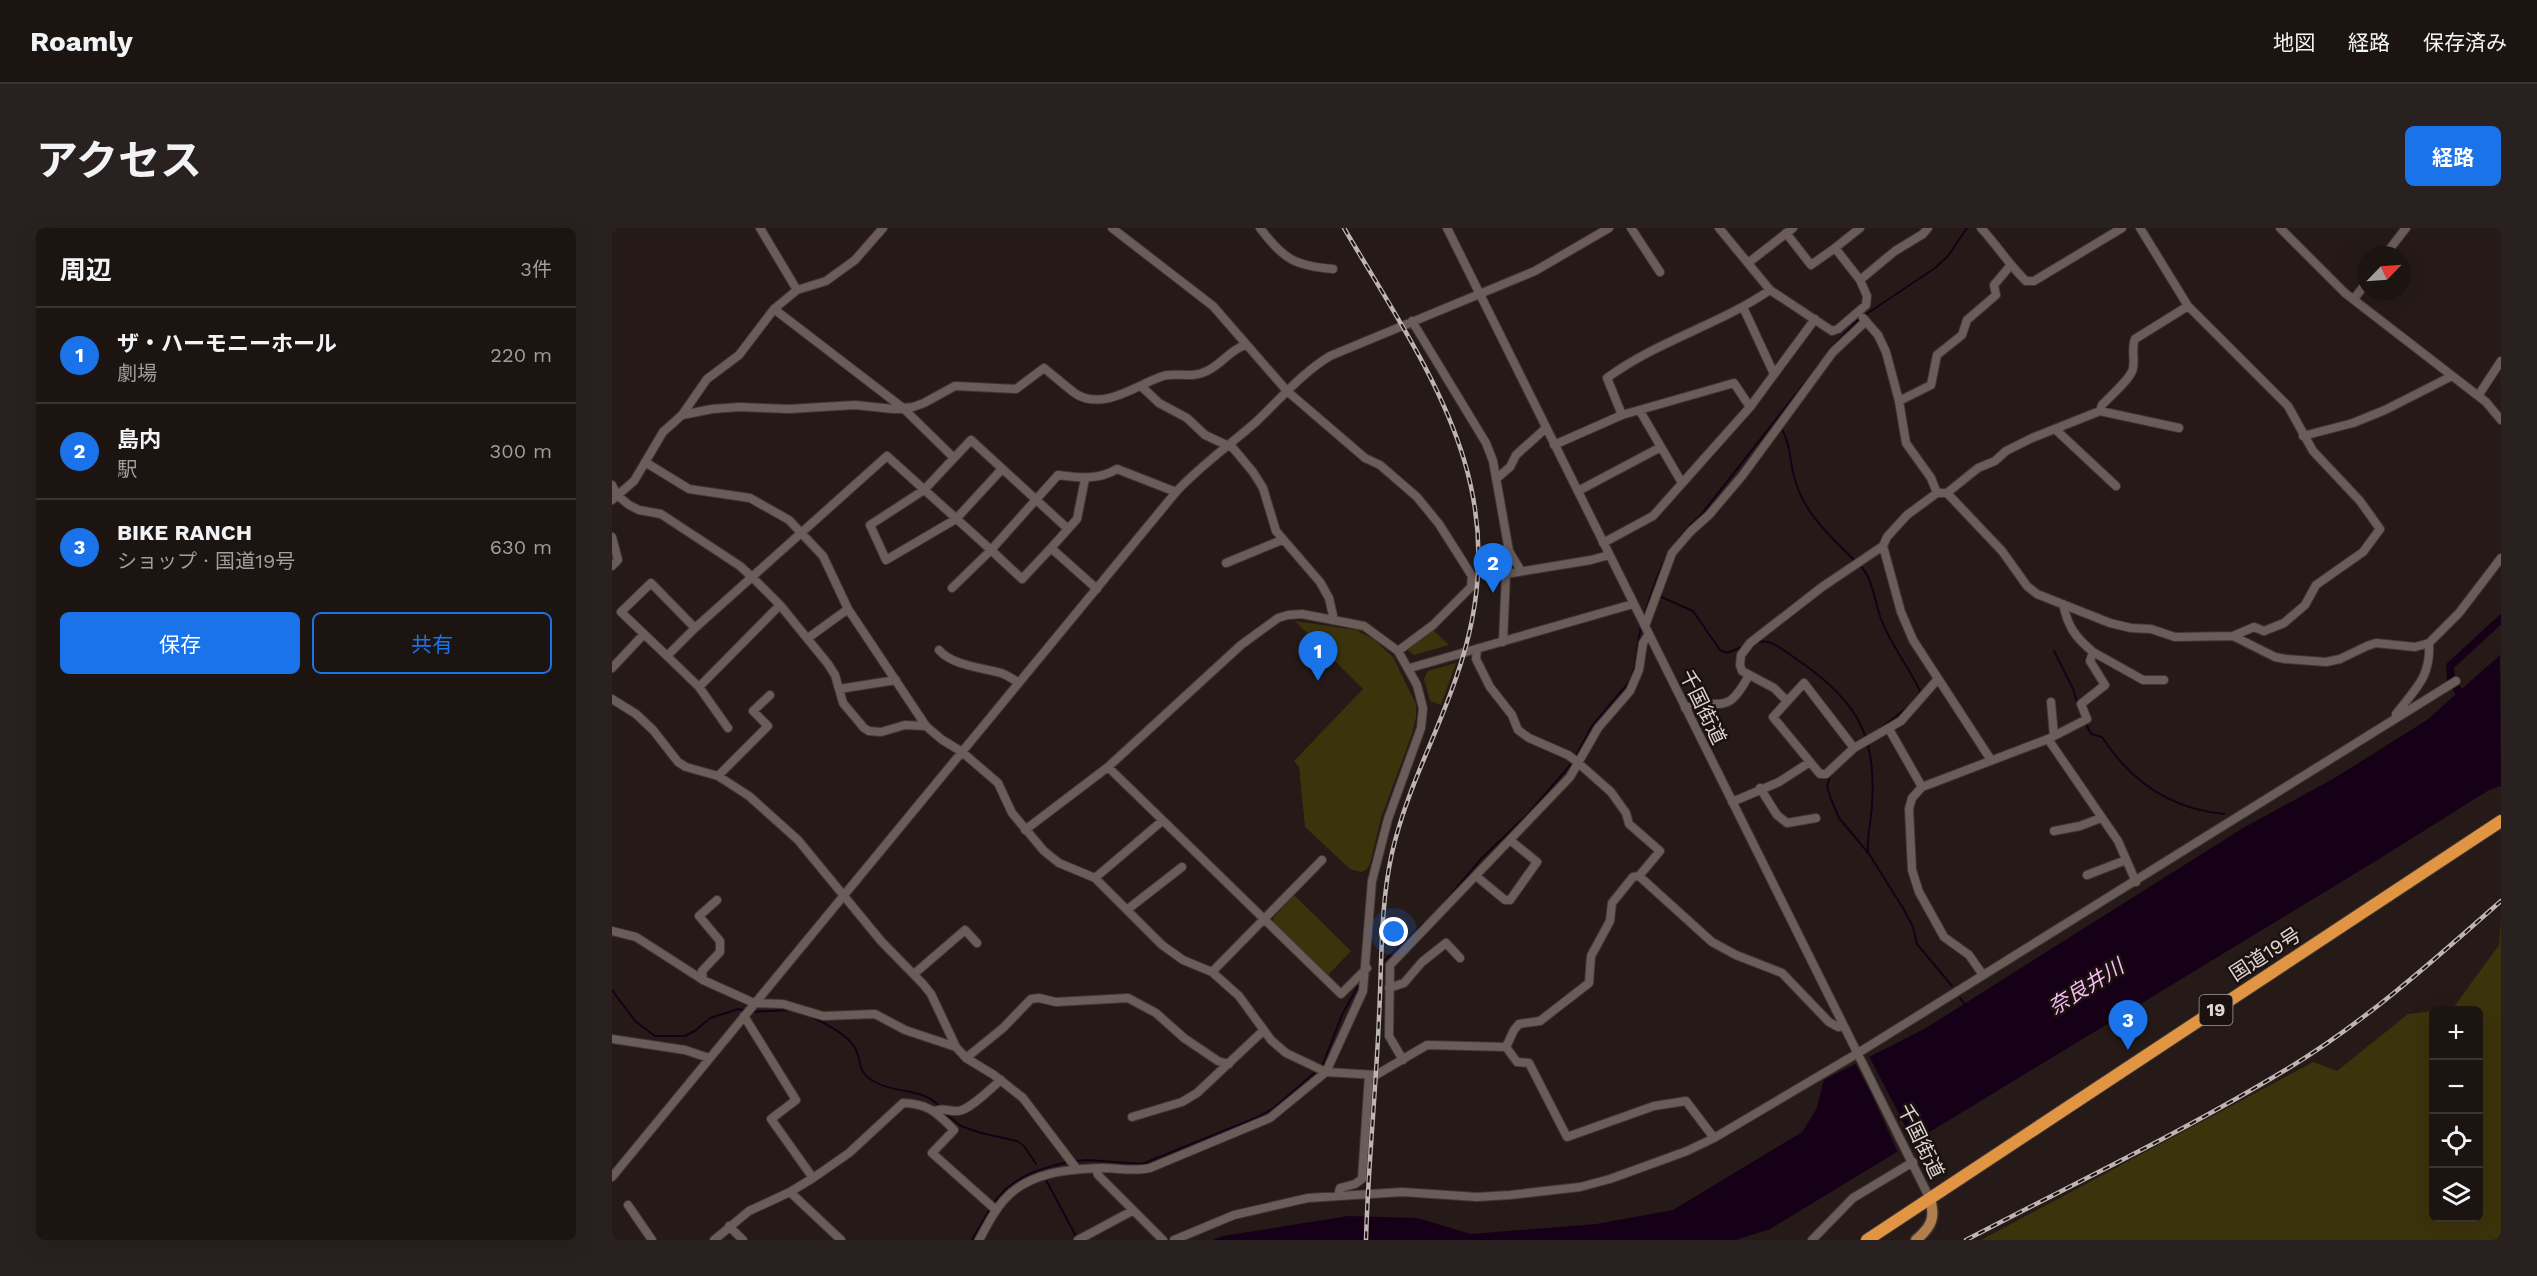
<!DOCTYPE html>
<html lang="ja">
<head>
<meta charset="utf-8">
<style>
  body { margin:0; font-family:"Work Sans","Noto Sans JP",sans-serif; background:#29211f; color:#f1f3f6 }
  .controls { position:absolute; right:18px; bottom:18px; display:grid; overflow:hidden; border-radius:9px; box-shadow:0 6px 24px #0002 }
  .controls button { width:54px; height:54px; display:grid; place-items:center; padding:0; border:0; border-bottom:2px solid #3a3331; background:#1c1411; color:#f1f3f6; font:30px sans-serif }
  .compass { position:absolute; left:1745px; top:18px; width:54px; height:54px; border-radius:50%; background:#1c1411; box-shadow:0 6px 24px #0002; rotate:65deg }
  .you { position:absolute; left:782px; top:704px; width:21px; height:21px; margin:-15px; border:4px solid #fff; border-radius:50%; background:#1a73e8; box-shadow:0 0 0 9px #1a73e833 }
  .badge { display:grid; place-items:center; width:39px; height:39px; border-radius:50%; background:#1a73e8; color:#fff; font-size:20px; font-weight:700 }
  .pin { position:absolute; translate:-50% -50px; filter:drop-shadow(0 2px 3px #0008) }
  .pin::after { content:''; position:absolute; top:32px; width:21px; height:18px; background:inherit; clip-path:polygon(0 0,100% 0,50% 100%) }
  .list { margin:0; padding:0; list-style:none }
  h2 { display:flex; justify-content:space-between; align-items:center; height:78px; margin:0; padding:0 24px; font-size:26px }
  h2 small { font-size:20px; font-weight:400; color:#a09e9f }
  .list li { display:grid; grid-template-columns:39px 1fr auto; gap:18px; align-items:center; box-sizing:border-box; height:96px; padding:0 24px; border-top:2px solid #3a3331 }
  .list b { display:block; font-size:22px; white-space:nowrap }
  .list p { margin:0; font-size:20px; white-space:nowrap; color:#a09e9f }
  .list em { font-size:20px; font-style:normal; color:#a09e9f }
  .actions { display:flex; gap:12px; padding:18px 24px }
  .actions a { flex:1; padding:14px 0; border:2px solid #1a73e8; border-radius:9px; text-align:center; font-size:21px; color:#1a73e8 }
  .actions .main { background:#1a73e8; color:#fff }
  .icon { flex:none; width:33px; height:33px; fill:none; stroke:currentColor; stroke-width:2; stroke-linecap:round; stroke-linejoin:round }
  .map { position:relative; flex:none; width:1889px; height:1012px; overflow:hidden; border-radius:9px }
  header { display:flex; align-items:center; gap:36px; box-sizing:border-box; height:84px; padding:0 30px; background:#1c1411; border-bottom:2px solid #3a3331 }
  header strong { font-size:28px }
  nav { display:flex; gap:33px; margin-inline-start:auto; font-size:21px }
  .intro { display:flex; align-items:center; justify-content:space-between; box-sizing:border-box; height:144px; padding:0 36px }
  h1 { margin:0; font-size:42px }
  .button { padding:15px 27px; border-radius:9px; background:#1a73e8; color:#fff; font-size:21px; font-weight:700 }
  main { display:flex; gap:36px; padding:0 36px }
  aside { flex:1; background:#1c1411; border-radius:9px; box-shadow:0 6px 24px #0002 }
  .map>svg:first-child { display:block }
  .green { fill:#3b330b }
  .water { fill:#160017 }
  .pier { fill:#251a17 }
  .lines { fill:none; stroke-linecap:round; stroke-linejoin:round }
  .stream { stroke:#160017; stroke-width:2 }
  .canal { stroke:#160017; stroke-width:8 }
  .minor-casing { stroke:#3f3736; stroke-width:10 }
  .major-casing { stroke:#3f3736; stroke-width:13 }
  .highway-casing { stroke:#3f3736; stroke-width:14 }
  .minor { stroke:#6a5c59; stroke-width:8 }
  .major { stroke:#b17e4c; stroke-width:10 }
  .highway { stroke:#e19543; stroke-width:12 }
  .rail-casing { stroke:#bdb5b2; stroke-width:4.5 }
  .rail { stroke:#1b110e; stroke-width:2; stroke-dasharray:7; stroke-linecap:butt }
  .labels { text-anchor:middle; stroke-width:5; stroke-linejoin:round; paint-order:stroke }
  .shield { fill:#1b110e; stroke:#a49b99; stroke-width:1.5 }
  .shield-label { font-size:18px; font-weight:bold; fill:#ded6d4 }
  .street-label { font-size:20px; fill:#ded6d4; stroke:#1b110e }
  .water-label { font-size:21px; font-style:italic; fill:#f7bbf8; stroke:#1b110e }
</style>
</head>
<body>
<header>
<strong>Roamly</strong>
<nav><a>地図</a><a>経路</a><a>保存済み</a></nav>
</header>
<div class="intro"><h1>アクセス</h1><a class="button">経路</a></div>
<main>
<aside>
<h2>周辺<small>3件</small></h2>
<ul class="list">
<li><span class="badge">1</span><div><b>ザ・ハーモニーホール</b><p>劇場</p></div><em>220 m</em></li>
<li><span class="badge">2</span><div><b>島内</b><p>駅</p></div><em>300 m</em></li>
<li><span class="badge">3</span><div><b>BIKE RANCH</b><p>ショップ · 国道19号</p></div><em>630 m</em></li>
</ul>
<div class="actions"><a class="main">保存</a><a>共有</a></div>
</aside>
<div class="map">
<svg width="1889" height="1012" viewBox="0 0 1889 1012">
  <rect width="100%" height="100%" fill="#251a17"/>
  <path class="green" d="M683,393l61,9 17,9 20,18 23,47v13l-4,17 -31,84 -11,46 -4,6 -5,2 -11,-3 -45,-42 -6,-60 -5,-6 69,-72z
    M820,401l17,16 -35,10 -8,-6z
    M844,435l-15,42 -11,-4 -6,-22 4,-8z
    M682,667l57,56 -23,24 -54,-51 -1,-6z
    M1889,691v321h-520l332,-178 24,9 71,-57 25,-3 1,207h44v-208h-43l18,-2 46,-63z"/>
  <path class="water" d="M1888,427l1,131 -12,4 -110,69 -609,370 -34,11h-523l10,-4 125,-20 69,2 54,16 125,-10 77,-14 129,-78 14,-22 8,-30 102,-52 317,-200 90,-49 94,-59z"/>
  <path class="pier" d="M1256,826l47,91 -16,10 -28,-62 -17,-32z"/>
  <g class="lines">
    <path class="stream" d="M1217,122l30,-31 76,-51 13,-12 19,-28
      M1169,200c11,17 8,36 15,55 10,32 35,54 59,78
      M1247,336c14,14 15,35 21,52 9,27 28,49 40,75l-2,5
      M1047,368l34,15 27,39 7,3 17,-7
      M1032,388c13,-42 23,-72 57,-101l120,-153
      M1146,414c15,-4 31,13 44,21 56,39 75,74 70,143 -1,16 -5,30 -4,46
      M1442,423l19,38 5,16
      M1473,494l6,12 11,3c29,45 69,72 122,77
      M1270,499l26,-20
      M963,530l17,-32 38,-45 5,-15 6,-42
      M1219,545l-4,13 4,13 8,19 30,36 34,54 10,19 4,17 35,42
      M831,676l38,-45 47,-45 44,-51
      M770,735l42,-40
      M0,762l23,31 20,15h30l11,-6 14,-12 29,-9 7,2
      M1348,770l6,8
      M139,784l39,-2
      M198,788c11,5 40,20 45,32 8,15 1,24 20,34 20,12 47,5 64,24
      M711,836l19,-49 16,-29
      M332,885l17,13 20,7 36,8 7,5 12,18
      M463,933l13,-1 54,4 116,-47 16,-9 40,-35
      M434,952l31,58
      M381,976c18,-26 46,-36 76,-42
      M360,1012l18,-31"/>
    <path class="canal" d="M1839,451l-1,-13 51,-47
      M1844,459l7,13"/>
    <g class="minor-casing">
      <path id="minor" d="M148,0l37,62
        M500,0l101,78 74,85 78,67 15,7 37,32 22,27 33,52 -1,11 -38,38 -35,26
        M648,0c23,31 35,38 73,41
        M835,0l483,971
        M1019,0l29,44
        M1107,0l51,62 62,41 6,-2 28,-24 1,-9 -7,-16 35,-29 28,-17 5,-6
        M1248,0l-25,20 25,32
        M1369,0c16,17 28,37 45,53h8l88,-53
        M1528,0l48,78 100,100 25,45 47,50 20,28 -17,23 -47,33 -11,20 -21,18 -20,8 -10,-4 -21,9
        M1668,0l65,65 141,109 15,18
        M1174,5l25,32 24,-17
        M1773,27l21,-27
        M1136,35l45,-35
        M1742,71l12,-16
        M1131,79l31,67
        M162,81l129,99 51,50 17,-18 97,89
        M1251,90l15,17 8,17 13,49 7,42 25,35 6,15
        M800,93l74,122 7,18 16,90 12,20
        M529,158l18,17 28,15 18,17 28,13 20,24 10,16 13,43 44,51 9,16 5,22
        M1866,168l23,-35
        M1287,173l32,-16 6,-30 25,-20 5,-15 29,-25 -2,-10 16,-19
        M1028,183l42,72
        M1488,183l79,17
        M70,187l30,-6 27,-2 50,2 66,-4 38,4 20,-2 11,-4 31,-17 61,3 28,-21c10,8 21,18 32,26 28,17 60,-9 87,-18 15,-4 29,3 44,-5 15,-7 23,-21 38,-26
        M1010,187l-15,-37c50,-37 112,-53 163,-88
        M1443,201l61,57
        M1691,208l50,-13 32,-13 67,-34
        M942,217l68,-30 112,-32 16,24
        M342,230l-30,32 -54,35 16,35 70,-41 46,-50
        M33,234l44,27 61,9 39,22 34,36 25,53 78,117
        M884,251l14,-12 6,-12 30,-27
        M0,257l5,10 12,10 10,5 22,4 79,52 12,11 28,28 48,59 7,11 8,28 21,25 5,3 12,1 24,-7 21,1 15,13 21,13 36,31 14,30 32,38 15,12 36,15 67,67 21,15 29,12 27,24 32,44 15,13 40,19 50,3 51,-30 79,2 11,15 12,1 38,74 87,-31 32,-5 28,37
        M966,263l83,-44
        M1335,265l55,58 25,35 10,8 73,29 21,5 20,1 24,8 58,-1 42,21 10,2 41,3 14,-3 27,-13 9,-3 39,4 14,-4 30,-30 42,-55
        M0,272l22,-19 29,-49 19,-17 25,-36 32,-24 35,-46 23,-19 29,-9 29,-21 28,-32
        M0,309l6,23 -6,6
        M991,315l50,-27 97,-109 65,-88
        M439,320l26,-29 8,-40
        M614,335l56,-23
        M485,361l-46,-41 -29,31 -31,-29 67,-75c21,3 41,5 59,-6l59,23
        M168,377l-81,82 -32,-31 28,-28 192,-172 104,94 -39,38
        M1033,398l27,-73 19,-22 18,-16 33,-39 91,-124 33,-31
        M196,410l40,-29
        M891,414l3,-68 85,-14 18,-5
        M865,421l-1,10 14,28 22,28 6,15 11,8 39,17 8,6 35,31 15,21 3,11 31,27 -21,25 -6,1 -21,26 -2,18 -19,35 -2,27 -49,38 -21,3 -5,6 -8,17
        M327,422c12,15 44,18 62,23 6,2 11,6 17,9
        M1481,424l50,28h21
        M55,428l-46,-44 30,-29 44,45
        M0,440l32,-34
        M798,440l223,-64
        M87,459l29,41
        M227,461l57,-9
        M0,471l24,15 17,16 25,32 8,5 32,9 31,20 49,44 83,101 42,43 8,10 25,53 10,11 28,17 29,23 53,70
        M1175,473l-13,-13 -32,-17 -2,-6 1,-10 9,-12 72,-56 61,-41
        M1439,474l3,34
        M1073,480c38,-11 41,10 64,-33
        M1784,486c20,-26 35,-37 33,-71
        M1277,501l33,58
        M1436,511l70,102 18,41
        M1242,520l-50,-65 -31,34 47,57h6l28,-26 47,-27 36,-41
        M1379,532l-78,-120 -12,-28 -18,-66 4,-9 20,-22 30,-22h10l31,-25 17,-7 11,-10 26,-13 68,-27 2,-6c7,-8 30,-27 31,-37 2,-10 -2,-19 2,-29l53,-33
        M496,539l233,227 26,-26
        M106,548l50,-50 -15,-15 17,-16
        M1148,560l17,27 10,8 29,-5
        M1120,574l47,-20 31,-20
        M1442,603l26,-5 21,-8
        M1475,647l39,-15
        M864,648l29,24h5l27,-38 -27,-22
        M1027,648l73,66 24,13 46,18 47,49 9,5 6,-1
        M483,650l67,-57
        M516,681l54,-42
        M0,703l24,6 67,43 51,23 29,1 40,12 52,-2 30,16 51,17
        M600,744l110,-112
        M302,746l51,-44 12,13
        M1371,747l-14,-20 -25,-18 -25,-45 -7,-22 -3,-61 3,-11 10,-11 126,-48 39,-20 -6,-15 24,-19 -15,-24 3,-9c-18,-15 -25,-25 -30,-48
        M91,752l-1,-9 18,-19v-11l-21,-25 18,-16
        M777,760l15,-5 18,-21 24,-19 14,15
        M132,788l52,84 -25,19 42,59 -23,14 51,48
        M0,811l73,11 24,8
        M354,830l37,-30 28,-29 8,-1 17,4 72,-4 28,15 28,25 34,23 11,3
        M791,832l-14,-24 1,-71 180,-188 28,-49 32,-37 9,-21 4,-27 6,-9
        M323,883c9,-4 14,1 23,0 12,-1 33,-23 43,-31
        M520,889l50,-15 15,-9 67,-63
        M484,941l2,6 65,65
        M0,949l564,-685c25,-27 54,-47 81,-71 24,-23 45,-48 73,-65l205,-85 74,-43
        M201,950l36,-25 54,-50c26,1 33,9 51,27l-22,23 64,57
        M726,968l2,-8 15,-4 7,-5 7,-104
        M16,977l24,35
        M117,998l14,14
        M102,1012l35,-29 41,-19
        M367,1012c8,-14 14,-28 25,-40 24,-28 65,-31 99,-32 16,0 31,4 47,0l120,-50 56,-46 37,-81 9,-110 16,-62 33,-91 2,-20 -6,-23 -19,-34 -34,-25 -62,-12 -14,1 -10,3 -37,27 -133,122 -83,63
        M466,1012l54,-29
        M562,1012l60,-25 74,-17 94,-6 75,5 33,-2 70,-8 30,-8 77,-28 27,-13 144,-85 598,-372
        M1200,1012l41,-42 60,-36"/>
    </g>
    <g class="major-casing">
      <path id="major" d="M1304,1012c15,-13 20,-22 14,-41"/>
    </g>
    <g class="highway-casing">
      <path id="highway" d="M1255,1012l634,-419"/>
    </g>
    <use href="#minor" class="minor"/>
    <use href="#major" class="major"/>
    <use href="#highway" class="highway"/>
    <g class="rail-casing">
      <path id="rail" d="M732,0c89,151 177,266 112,450 -20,59 -50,113 -64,175 -12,54 -10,108 -13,164 -3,74 -11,148 -13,223
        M1354,1012c107,-56 217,-108 321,-171 78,-47 146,-108 214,-168"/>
    </g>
    <use href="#rail" class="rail"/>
  </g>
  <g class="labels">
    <rect class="shield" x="1587.5" y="767" width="33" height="30" rx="4.5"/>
    <g class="shield-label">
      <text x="1604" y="788">19</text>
    </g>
    <g class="street-label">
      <text transform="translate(1091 479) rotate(64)" y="7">千国街道</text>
      <text transform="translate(1653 726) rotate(-33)" y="7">国道19号</text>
      <text transform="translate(1309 913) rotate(64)" y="7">千国街道</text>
    </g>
    <g class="water-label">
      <text transform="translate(1474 759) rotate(-32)" y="7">奈良井川</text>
    </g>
  </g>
</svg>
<div class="controls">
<button>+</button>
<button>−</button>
<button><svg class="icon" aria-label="locate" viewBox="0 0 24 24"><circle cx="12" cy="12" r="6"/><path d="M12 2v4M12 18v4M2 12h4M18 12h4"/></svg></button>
<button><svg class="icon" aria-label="layers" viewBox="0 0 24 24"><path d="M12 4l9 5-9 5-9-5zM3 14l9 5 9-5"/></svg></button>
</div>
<svg class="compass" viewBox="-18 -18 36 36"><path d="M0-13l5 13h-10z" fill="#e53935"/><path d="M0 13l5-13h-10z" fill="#a09e9f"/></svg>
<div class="you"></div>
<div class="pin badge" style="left:706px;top:453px">1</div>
<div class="pin badge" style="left:881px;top:365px">2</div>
<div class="pin badge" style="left:1516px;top:822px">3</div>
</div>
</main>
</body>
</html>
